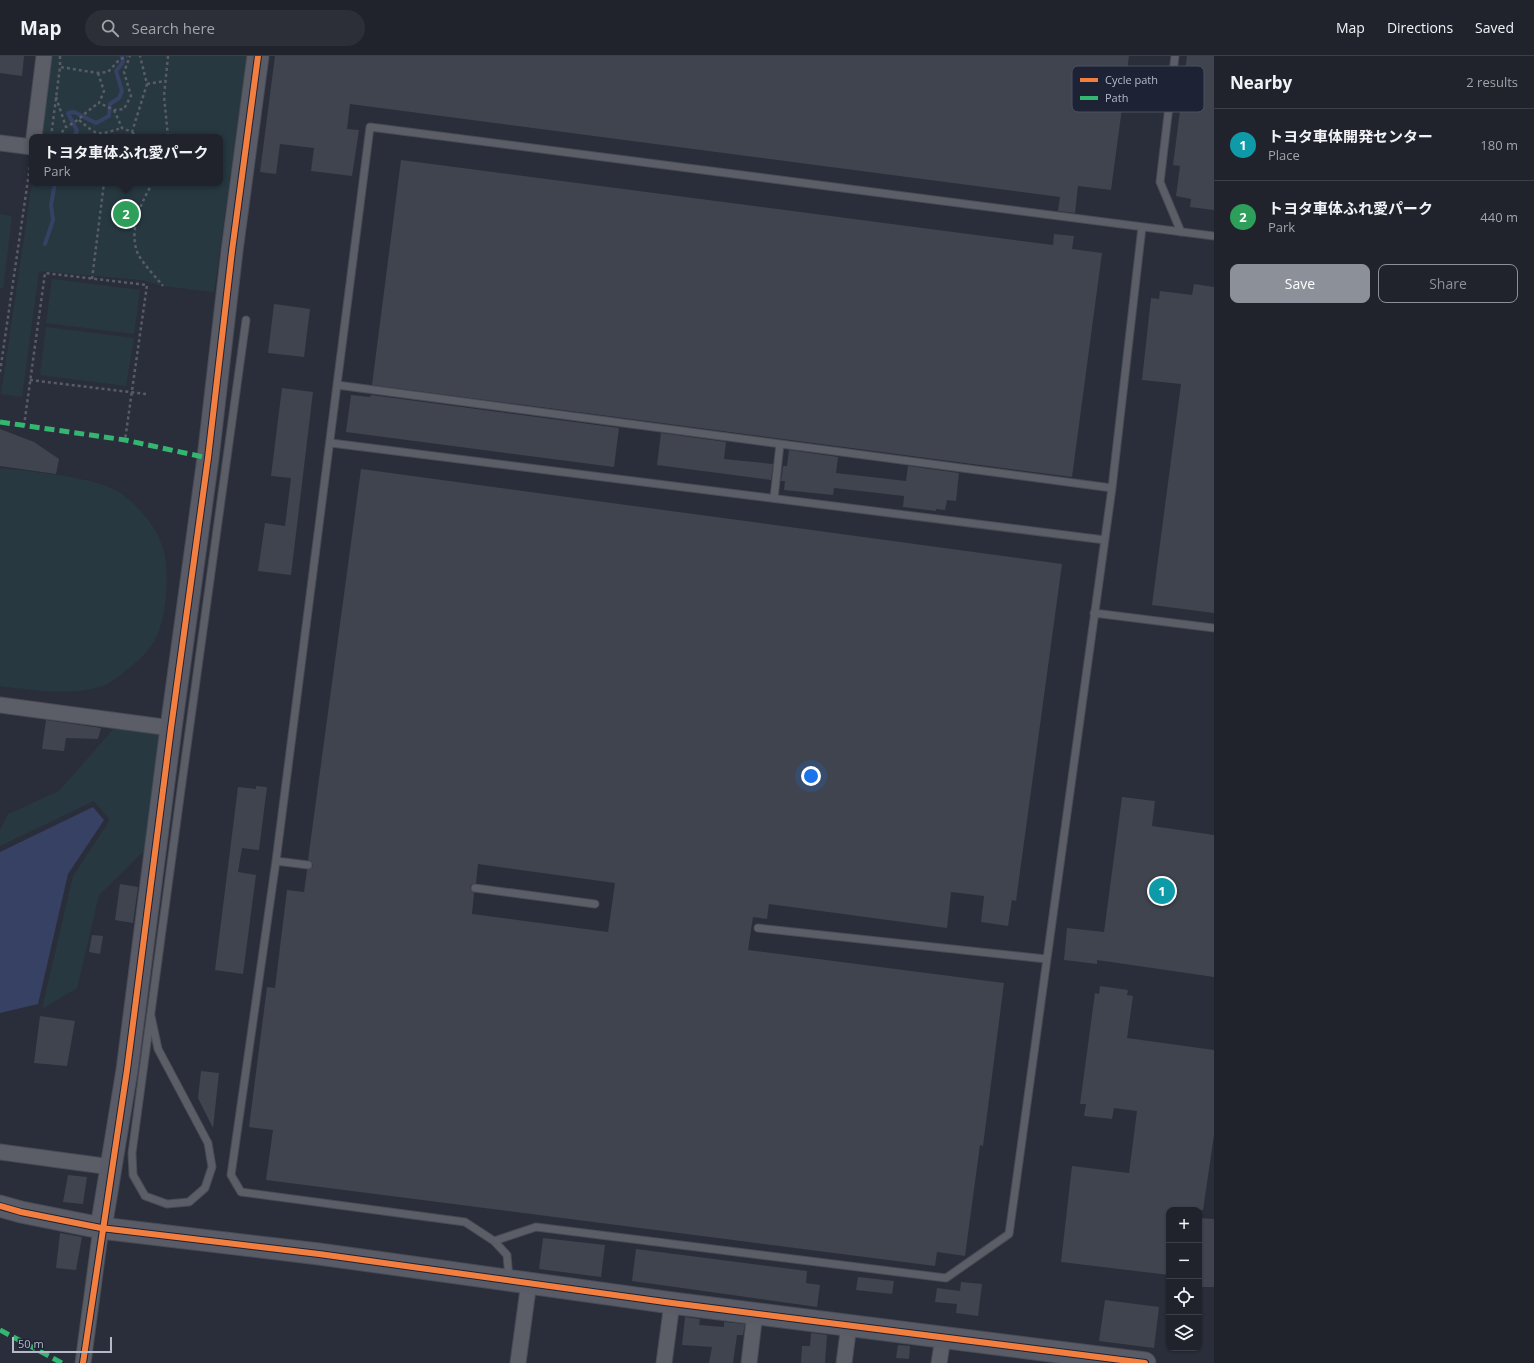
<!DOCTYPE html>
<html lang="en">
<head>
<meta charset="utf-8">
<style>
  body { margin:0; font-family:"Open Sans","Noto Sans JP",sans-serif; background:#2d2f38; color:#f1f3f6 }
  .controls { position:absolute; right:12px; bottom:12px; display:grid; overflow:hidden; border-radius:8px; box-shadow:0 1px 3px #0004 }
  .controls button { width:36px; height:36px; display:grid; place-items:center; padding:0; border:0; border-bottom:1px solid #3d3f48; background:#20222c; color:#f1f3f6; font:20px sans-serif }
  .scale { position:absolute; left:12px; bottom:10px; width:100px; box-sizing:border-box; padding-left:4px; border:2px solid #b5bacb; border-top:0; font-size:11px; line-height:14px; white-space:nowrap; color:#b5bacb; -webkit-text-stroke:3px #1d2335; paint-order:stroke }
  .you { position:absolute; left:811px; top:720px; width:14px; height:14px; margin:-10px; border:3px solid #fff; border-radius:50%; background:#1a73e8; box-shadow:0 0 0 6px #1a73e833 }
  .badge { display:grid; place-items:center; width:26px; height:26px; border-radius:50%; background:#8c9099; color:#fff; font-size:13px; font-weight:700 }
  .pin { position:absolute; translate:-50% -50%; border:2px solid #fff; box-shadow:0 1px 4px #0006 }
  .popup { position:absolute; left:29px; top:78px; width:194px; height:52px; box-sizing:border-box; display:grid; place-content:center; border-radius:8px; background:#20222c; filter:drop-shadow(0 1px 3px #0005); font-size:13px; white-space:nowrap; color:#a2a4a9 }
  .popup b { font-size:15px; color:#f1f3f6 }
  .popup::after { content:''; position:absolute; left:50%; top:100%; margin-left:-8px; border:8px solid transparent; border-top-color:#20222c }
  .list { margin:0; padding:0; list-style:none }
  h2 { display:flex; justify-content:space-between; align-items:center; height:52px; margin:0; padding:0 16px; font-size:17px }
  h2 small { font-size:13px; font-weight:400; color:#a2a4a9 }
  .list li { display:grid; grid-template-columns:26px 1fr auto; gap:12px; align-items:center; box-sizing:border-box; height:72px; padding:0 16px; border-top:1px solid #3d3f48 }
  .list b { display:block; font-size:15px; white-space:nowrap }
  .list p { margin:0; font-size:13px; white-space:nowrap; color:#a2a4a9 }
  .list em { font-size:13px; font-style:normal; color:#a2a4a9 }
  .actions { display:flex; gap:8px; padding:12px 16px }
  .actions a { flex:1; padding:9px 0; border:1px solid #8c9099; border-radius:8px; text-align:center; font-size:14px; color:#8c9099 }
  .actions .main { background:#8c9099; color:#fff }
  .icon { flex:none; width:22px; height:22px; fill:none; stroke:currentColor; stroke-width:2; stroke-linecap:round; stroke-linejoin:round }
  .map { position:relative; flex:none; width:1214px; height:1307px; overflow:hidden }
  header { display:flex; align-items:center; gap:24px; box-sizing:border-box; height:56px; padding:0 20px; background:#20222c; border-bottom:1px solid #3d3f48 }
  header strong { font-size:19px }
  nav { display:flex; gap:22px; margin-inline-start:auto; font-size:14px }
  .search { width:280px; height:36px; background:#2d2f38; display:flex; align-items:center; gap:10px; box-sizing:border-box; padding:0 14px; border-radius:22px; color:#a2a4a9; font-size:15px }
  main { display:flex }
  aside { flex:1; background:#20222c }
  .map>svg:first-child { display:block }
  .green { fill:#273840 }
  .water { fill:#364164 }
  .lines { fill:none; stroke-linecap:round; stroke-linejoin:round }
  .stream { stroke:#364164; stroke-width:4 }
  .building { fill:#40444f; fill-rule:evenodd }
  .lane-casing { stroke:#484b54; stroke-width:9 }
  .street-casing { stroke:#484b54; stroke-width:17 }
  .secondary-casing { stroke:#484b54; stroke-width:23 }
  .path { stroke:#585c65; stroke-width:2.5; stroke-dasharray:3 3; stroke-linecap:butt }
  .lane { stroke:#5b5e67; stroke-width:7 }
  .street { stroke:#5b5e67; stroke-width:15 }
  .secondary { stroke:#595c66; stroke-width:21 }
  .quiet { stroke:#33b770; stroke-width:5; stroke-dasharray:10 5; stroke-linecap:butt }
  .cycleway-casing { stroke:#1d2335; stroke-width:8 }
  .cycleway { stroke:#f27e40; stroke-width:6 }
  .key { fill:#1d2335; stroke:#4b5062; stroke-width:1 }
  .key-label { font-size:11px; fill:#b5bacb }
</style>
</head>
<body>
<header>
<strong>Map</strong>
<div class="search"><svg class="icon" aria-label="search" viewBox="0 0 24 24"><circle cx="10" cy="10" r="6"/><path d="M15 15l6 6"/></svg>Search here</div>
<nav><a>Map</a><a>Directions</a><a>Saved</a></nav>
</header>
<main>
<div class="map">
<svg width="1214" height="1307" viewBox="0 0 1214 1307">
  <rect width="100%" height="100%" fill="#2a2e3a"/>
  <path class="green" d="M49,0h198l-33,236 -51,-6 -22,-6 -102,-9 -17,126 -21,-3 31,-211h188v-46h-182z
    M0,158l12,2 -9,73 -3,-1z
    M52,223l88,11 -6,44 -88,-11z
    M46,271l88,11 -8,48 -86,-11z
    M0,412c32,4 98,8 123,27 17,13 34,33 40,53 7,24 4,74 -10,95 -8,12 -17,20 -28,28 -6,5 -13,11 -20,14 -33,12 -71,5 -105,1z
    M116,670l48,7 -17,115 -48,47 -22,93 -35,21 31,-133 37,-56 -16,-19 -94,45v-16l8,-16 51,-23z"/>
  <path class="water" d="M93,751l11,13 -36,54 -30,130 -38,9v-161z"/>
  <g class="lines">
    <path class="stream" d="M74,81l3,-6 -9,-18 6,-1 22,11 13,-7 1,-12 9,-6 3,-7 -6,-20 7,-9 -1,-6
      M45,188l8,-24 -2,-15 4,-22"/>
  </g>
  <path class="building" d="M0,0h24l-2,20 -22,-3z
    M275,0h854l-18,134 -33,-4 -3,27 -17,-2 2,-14 -710,-93 -3,25 12,1 -7,46 -41,-5 3,-23 -34,-4 -4,30 -16,-2z
    M1187,0h27v154l-24,-3 1,-8 -15,-3 4,-30 -7,-1z
    M401,104l652,85 1,-11 20,2 -2,13 30,4 -30,224 -700,-92z
    M1194,228l20,3v326l-62,-8 29,-221 -39,-4 9,-82 8,1 1,-8 32,4z
    M274,248l36,5 -6,48 -36,-4z
    M282,332l31,4 -22,183 -33,-4 7,-48 20,3 6,-48 -20,-2z
    M351,339l19,2 1,-2 248,33 -5,39 -268,-35z
    M0,373l34,13 25,17 -3,15 -56,-8z
    M661,377l65,9 -2,17 49,5 -2,16 -114,-15z
    M789,394l49,7 -2,16 70,8 2,-15 51,7 -3,28 -9,-1 -2,10 -9,-1v2l-33,-4 1,-11 -70,-8 -1,7 -49,-5 1,-9h-4l2,-15h4z
    M361,413l701,95 -46,337 -4,-1 -4,26 -27,-4 3,-26 -33,-4 -4,36 -178,-24 -2,15 -14,-2 -5,33 256,33 -21,163 -3,-1 -15,111 -28,-4 -2,14 -669,-86 7,-50 -24,-3 18,-140 8,1 12,-98 17,2 3,-22 6,-4 -1,-3 -4,-3zM478,808l137,19 -7,49 -136,-18 2,-21 -4,-5 1,-3 5,-2z
    M46,664l55,8 -3,11 -32,-1 -2,13 -22,-2z
    M256,730l11,1 -8,63 -17,-2 -4,24 18,3 -13,99 -28,-4 23,-183 18,2z
    M1122,741l33,4 -3,25 62,9v142l-117,-17v4l-33,-4 3,-32 37,4z
    M120,828l18,3 -5,36 -18,-3z
    M92,879l11,1 -3,18 -11,-2z
    M1100,930l28,4 -1,5 6,1 -6,42 87,12v85l-11,75h-34v65l-108,-13 11,-96 57,7 8,-62 -23,-3 -2,11 -28,-3 2,-12h-6l15,-111 4,1z
    M40,960l35,5 -8,45 -33,-3z
    M201,1015l18,2 -6,55 -15,-30z
    M68,1119l19,2 -4,27 -20,-2z
    M1199,1162l15,1v68h-15z
    M60,1177l22,4 -6,33 -20,-2z
    M543,1182l62,7 -4,32 -62,-8z
    M636,1193l171,22 -1,12 14,2 -3,22 -185,-26z
    M858,1221l36,4 -2,13 -36,-4z
    M961,1226l21,2 -4,32 -22,-3 1,-9 -22,-2 2,-14 23,3z
    M1105,1244l54,7 -5,41 -55,-7z
    M685,1261l15,2 -1,6 25,2v-5l21,2 -2,11h-6l-4,28h-24l3,-16 -30,-2z
    M811,1277l16,2 -2,28h-24l1,-17h8z
    M898,1289l12,1 -1,13 -13,-1z"/>
  <g class="lines">
    <g class="lane-casing">
      <path id="lane" d="M1175,0l-15,126 21,50
        M1142,171l-30,261 -103,746 -63,44 -410,-51 -42,14 -29,-19 -224,-30 -10,-17 45,-314 94,-734 844,109
        M337,329l775,103
        M331,387l774,97
        M774,442l6,-54
        M1094,557l120,15
        M276,805l32,4
        M475,832l120,16
        M758,872l288,31
        M151,960l7,33 50,94 4,24 -7,21 -16,14 -22,2 -22,-8 -12,-21 -1,-22c37,-278 75,-555 114,-833
        M494,1185l13,14 2,23"/>
    </g>
    <g class="street-casing">
      <path id="street" d="M34,81l10,-81
        M0,87l32,4
        M0,649l171,23
        M0,1096l111,15
        M83,1307l18,-135
        M518,1307l11,-81
        M664,1307l8,-60
        M749,1307l6,-50
        M844,1307l5,-38
        M939,1307l4,-25"/>
    </g>
    <g class="secondary-casing">
      <path id="secondary" d="M0,1150l21,6 80,16 218,26 353,49 473,60
        M101,1172l26,-158 44,-342 37,-270 24,-207 26,-195"/>
    </g>
    <path class="path" d="M60,0v11l38,6 10,-1 11,-12 8,-4
      M168,0l-4,40 4,41
      M98,17l6,18 -5,12 15,7 10,-1 7,-13 -7,-24 6,-16
      M147,28l18,-3
      M56,41l10,30c13,-6 20,-16 33,-24
      M114,54l8,18 10,4 15,-48 -7,-28
      M79,64c20,17 18,15 43,8
      M132,76l5,5
      M51,81l9,-70
      M58,81l8,-10
      M153,127c-12,18 -25,49 -15,71 6,11 17,22 25,32
      M92,223l12,-96
      M0,316l31,-213
      M30,324l116,14
      M24,370l21,-153 102,12 -22,155"/>
    <use href="#lane" class="lane"/>
    <use href="#street" class="street"/>
    <use href="#secondary" class="secondary"/>
    <path class="quiet" d="M0,366l125,18 83,18
      M0,1274l62,33"/>
    <g class="cycleway-casing">
      <path id="cycleway" d="M0,1150l21,6 80,16 218,26 353,49 473,60
        M83,1307l44,-293 44,-342 37,-270 24,-207 26,-195"/>
    </g>
    <use href="#cycleway" class="cycleway"/>
  </g>
  <rect x="1072" y="10" width="132" height="46" rx="6" class="key"/>
  <rect x="1080" y="22" width="18" height="4" fill="#f27e40"/>
  <rect x="1080" y="40" width="18" height="4" fill="#33b770"/>
  <g class="key-label">
    <text x="1105" y="28">Cycle path</text>
    <text x="1105" y="46">Path</text>
  </g>
</svg>
<div class="controls">
<button>+</button>
<button>−</button>
<button><svg class="icon" aria-label="locate" viewBox="0 0 24 24"><circle cx="12" cy="12" r="6"/><path d="M12 2v4M12 18v4M2 12h4M18 12h4"/></svg></button>
<button><svg class="icon" aria-label="layers" viewBox="0 0 24 24"><path d="M12 4l9 5-9 5-9-5zM3 14l9 5 9-5"/></svg></button>
</div>
<div class="scale">50 m</div>
<div class="you"></div>
<div class="pin badge" style="left:1162px;top:835px;background:#0f9aa8">1</div>
<div class="pin badge" style="left:126px;top:158px;background:#2e9e5b">2</div>
<div class="popup"><b>トヨタ車体ふれ愛パーク</b>Park</div>
</div>
<aside>
<h2>Nearby<small>2 results</small></h2>
<ul class="list">
<li><span class="badge" style="background:#0f9aa8">1</span><div><b>トヨタ車体開発センター</b><p>Place</p></div><em>180 m</em></li>
<li><span class="badge" style="background:#2e9e5b">2</span><div><b>トヨタ車体ふれ愛パーク</b><p>Park</p></div><em>440 m</em></li>
</ul>
<div class="actions"><a class="main">Save</a><a>Share</a></div>
</aside>
</main>
</body>
</html>
